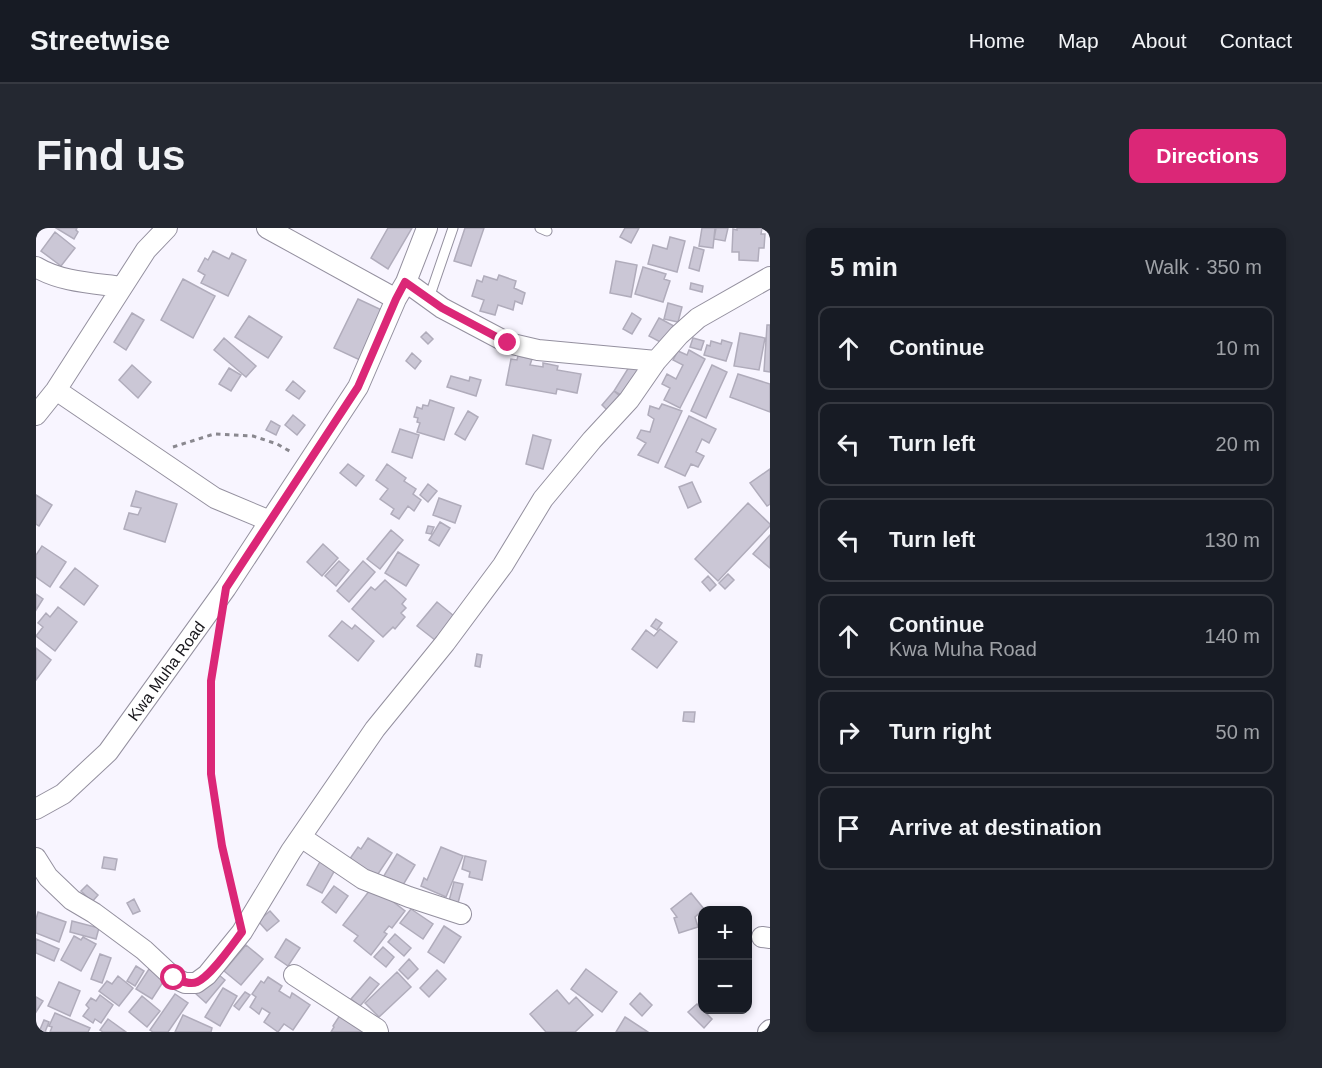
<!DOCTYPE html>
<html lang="en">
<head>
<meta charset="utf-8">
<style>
  body { margin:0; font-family:Arial,sans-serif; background:#242831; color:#f1f3f6 }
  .controls { position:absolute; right:18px; bottom:18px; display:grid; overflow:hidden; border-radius:12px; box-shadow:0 3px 9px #0003 }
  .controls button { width:54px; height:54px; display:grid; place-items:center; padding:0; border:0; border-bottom:2px solid #363941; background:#171b24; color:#f1f3f6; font:30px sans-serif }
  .stop { position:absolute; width:18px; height:18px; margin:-14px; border:4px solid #db2777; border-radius:50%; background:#fff }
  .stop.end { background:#db2777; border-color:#fff; box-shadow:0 2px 6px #0008 }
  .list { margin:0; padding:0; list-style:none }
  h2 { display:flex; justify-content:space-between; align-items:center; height:78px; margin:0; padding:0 24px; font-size:26px }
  h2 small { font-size:20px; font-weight:400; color:#9ea1a6 }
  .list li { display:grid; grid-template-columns:39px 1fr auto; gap:18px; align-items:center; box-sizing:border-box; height:84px; margin:0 12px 12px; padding:0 12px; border:2px solid #363941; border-radius:12px }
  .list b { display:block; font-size:22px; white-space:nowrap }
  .list p { margin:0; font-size:20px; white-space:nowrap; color:#9ea1a6 }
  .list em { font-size:20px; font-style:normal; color:#9ea1a6 }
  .icon { flex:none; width:33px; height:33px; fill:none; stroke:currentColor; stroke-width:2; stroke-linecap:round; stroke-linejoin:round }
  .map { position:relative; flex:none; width:734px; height:804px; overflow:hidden; border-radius:12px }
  header { display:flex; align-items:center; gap:36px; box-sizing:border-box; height:84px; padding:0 30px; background:#171b24; border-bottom:2px solid #363941 }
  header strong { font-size:28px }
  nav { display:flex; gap:33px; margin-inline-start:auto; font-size:21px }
  .intro { display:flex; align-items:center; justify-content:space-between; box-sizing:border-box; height:144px; padding:0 36px }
  h1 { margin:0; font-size:42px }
  .button { padding:15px 27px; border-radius:12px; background:#db2777; color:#fff; font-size:21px; font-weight:700 }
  main { display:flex; gap:36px; padding:0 36px }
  aside { flex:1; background:#171b24; border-radius:12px; box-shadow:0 3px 9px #0003 }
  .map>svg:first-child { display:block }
  .building { fill:#cbc7d6; stroke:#b0acbb; stroke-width:1.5 }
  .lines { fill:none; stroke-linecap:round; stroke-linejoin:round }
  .lane-casing { stroke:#94909f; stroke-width:11 }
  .street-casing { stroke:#94909f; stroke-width:22 }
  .path { stroke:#8a888f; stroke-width:3; stroke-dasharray:4.5 4.5; stroke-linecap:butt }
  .lane { stroke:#fff; stroke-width:9 }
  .street { stroke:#fff; stroke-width:20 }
  .route { stroke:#db2777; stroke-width:8 }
  .labels { text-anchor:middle; stroke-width:5; stroke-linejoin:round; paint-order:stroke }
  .street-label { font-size:16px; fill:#17161b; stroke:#fff }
</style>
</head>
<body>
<header>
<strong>Streetwise</strong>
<nav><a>Home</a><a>Map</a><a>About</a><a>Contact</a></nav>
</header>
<div class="intro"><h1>Find us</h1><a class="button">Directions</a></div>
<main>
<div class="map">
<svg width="734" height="804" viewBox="0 0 734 804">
  <rect width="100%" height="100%" fill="#f8f5ff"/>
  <path class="building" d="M20,0h21l-1,2 2,2 -4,7z
    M352,0h24l-24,41 -17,-11z
    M429,0h19l-13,38 -17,-5z
    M589,0h14l-8,15 -11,-6z
    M666,0h13l-2,20 -14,-2z
    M680,0h12l-3,13 -11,-2z
    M701,0h25l-1,6h4l-1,14h-5l-1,13 -19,-1v-8h-7l1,-23 4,1z
    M19,4l20,16 -14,18 -20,-15z
    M634,9l15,4 -8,31 -29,-8 5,-19 14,4z
    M658,19l10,3 -5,21 -10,-3z
    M177,23l16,8 3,-6 14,7 -18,36 -27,-13 4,-8 -7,-4 7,-13 3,2z
    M580,33l21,4 -6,32 -21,-4z
    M607,39l23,7 -2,5 6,2 -7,21 -28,-8z
    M463,47l17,6 -2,7 11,5 -3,11 -7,-3 -2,9 -15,-5 -3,10 -15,-4 4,-11 -12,-4 5,-16 5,2 2,-6 13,4z
    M147,51l32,17 -22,42 -32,-18z
    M655,55l12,3 -1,6 -12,-3z
    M322,71l26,12 -24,49 -26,-12z
    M632,75l14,4 -4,15 -14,-3z
    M96,85l12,7 -18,30 -12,-8z
    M596,85l9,6 -9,15 -9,-5z
    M213,88l33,21 -14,21 -33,-21z
    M623,90l15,8 -10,18 -15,-8z
    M731,97h3v47l-6,-1z
    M390,104l7,7 -5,5 -7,-7z
    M704,105l25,5 -6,32 -25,-4z
    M188,110l32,28 -10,11 -32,-27z
    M657,110l11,3 -3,9 -11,-3z
    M686,112l10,3 -6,18 -22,-6 3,-10 3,1 1,-5 10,3z
    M653,122l16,9 -25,49 -16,-8 6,-12 -8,-4 5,-10 9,5 7,-14 -10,-5 5,-9 9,4z
    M376,125l9,8 -6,8 -9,-8z
    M482,128l14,3 -2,6 13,2v-4l15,3 -1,4 24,4 -4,19 -20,-4 -1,5 -50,-9 5,-26 6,1z
    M598,131l13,9 -19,31 -14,-8z
    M96,137l19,17 -13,16 -19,-18z
    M676,137l15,7 -21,46 -15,-7z
    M193,140l12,7 -10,16 -12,-7z
    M702,146l32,10v28l-40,-15z
    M415,148l18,5 1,-4 11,3 -5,16 -29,-9z
    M257,153l12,10 -6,8 -13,-9z
    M578,163l9,8 -13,14 -8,-8z
    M394,172l24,8 -10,32 -27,-8 3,-9 -3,-1 1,-4 -4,-1 3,-10 5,2 1,-4 5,1z
    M626,176l20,7 -24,52 -20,-8 8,-12 -9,-5 4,-8 9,2 4,-13 -6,-4 2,-9 9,3z
    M432,183l10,6 -13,23 -10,-6z
    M257,187l12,10 -8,10 -12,-10z
    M653,188l27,13 -7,14 -7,-4 -6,13 8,4 -6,11 -7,-3 -6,12 -20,-9z
    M235,193l9,5 -4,9 -10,-5z
    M364,201l19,6 -7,23 -20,-6z
    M497,207l18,5 -8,29 -17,-5z
    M312,236l16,12 -8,10 -16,-13z
    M351,236l19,14 -2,3 12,8 -3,5 8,6 -7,11 -6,-5 -9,13 -8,-5 3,-5 -14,-10 8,-10 -12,-9z
    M734,241v35l-3,2 -17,-23z
    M656,254l9,20 -13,6 -9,-21z
    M392,256l9,7 -9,11 -8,-7z
    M100,263l41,13 -12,38 -41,-13 5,-16 9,2 3,-7 -10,-2z
    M0,267l16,10 -13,21 -3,-2z
    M403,270l22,8 -6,17 -22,-8z
    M712,275l22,21v2l-52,55 -23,-22z
    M404,294l10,6 -11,18 -10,-6z
    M392,298l6,1 -3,7 -5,-1z
    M355,302l12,10 -23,29 -13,-10z
    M734,307v33l-17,-14z
    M287,316l15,14 -16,18 -15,-14z
    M6,318l24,16 -16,25 -14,-10v-22z
    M362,324l21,13 -13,21 -21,-13z
    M303,333l10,9 -13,16 -11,-10z
    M327,333l12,11 -26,30 -12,-11z
    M39,340l23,18 -14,19 -24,-18z
    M692,346l6,6 -9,9 -6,-6z
    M672,348l8,9 -6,6 -8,-9z
    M349,352l21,19 -4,5 4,4 -5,5 4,4 -10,12 -2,-2 -10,10 -31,-28 19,-22 4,3z
    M0,366l7,5 -7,11z
    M401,374l17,14 -19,24 -18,-14z
    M22,379l19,15 -22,29 -19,-15 7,-9 -5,-4 8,-10 4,4z
    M620,391l6,4 -5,7 -6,-4z
    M306,393l10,8 3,-4 19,16 -16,20 -29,-25z
    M624,401l17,13 -20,26 -25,-19 14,-19 8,6z
    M0,420l15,12 -15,20z
    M441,426l5,1 -2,12 -5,-1z
    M648,484h11l-1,10 -11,-1z
    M332,610l24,15 -16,24 -27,-17 9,-13 3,2z
    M405,619l22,9 -17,41 -25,-11 3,-8 3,2z
    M361,626l18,11 -15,25 -18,-11z
    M429,628l21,5 -4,19 -13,-3 1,-5 -8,-3z
    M68,629l13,2 -2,11 -13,-2z
    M285,632l15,8 -14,25 -15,-8z
    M418,654l9,2 -5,19 -9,-2z
    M51,657l11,10 -6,7 -11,-11z
    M298,658l14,10 -12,17 -14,-11z
    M337,658l32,25 -13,17 -3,-2 -5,6 3,2 -16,21 -17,-14 4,-5 -15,-11z
    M655,665l13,16 -9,8 3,10 -19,6 -5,-15 3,-1 -6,-8z
    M98,671l6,12 -7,3 -6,-11z
    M375,681l22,15 -10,15 -23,-16z
    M234,683l9,10 -12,10 -9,-10z
    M2,684l28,10 -7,20 -23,-9v-14z
    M36,693l27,7 -3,11 -26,-7z
    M408,698l17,11 -17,26 -16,-11z
    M359,706l16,14 -7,8 -16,-14z
    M38,708l7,4 2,-3 13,7 -15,27 -20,-11z
    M0,711l23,10 -5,12 -18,-8z
    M250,711l14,9 -12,18 -13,-9z
    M210,717l17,14 -22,26 -17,-14z
    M347,719l11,10 -8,10 -12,-10z
    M64,726l11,4 -9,25 -11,-4z
    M373,731l9,10 -10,10 -9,-9z
    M100,738l8,5 -9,15 -8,-5z
    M113,741l16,10 -13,20 -16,-10z
    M550,741l31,23 -15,20 -31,-23z
    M177,742l12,10 -19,23 -11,-10z
    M401,742l9,9 -17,18 -9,-9z
    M361,744l14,15 -32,30 -14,-14z
    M82,748l15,12 -14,18 -20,-15 8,-10 5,3z
    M232,749l14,9 -3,5 11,7 2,-5 18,12 -17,25 -9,-6 -6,8 -14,-10 6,-9 -8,-5 -3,6 -9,-7 6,-10 -4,-3 9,-13 3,2z
    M334,749l9,7 -19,22 -9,-7z
    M23,754l21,9 -10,25 -22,-10z
    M187,760l14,8 -17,30 -15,-9z
    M521,762l12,14 7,-7 17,18 -18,17h-29l-16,-18z
    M209,764l5,3 -11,15 -5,-4z
    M604,765l12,12 -10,11 -12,-12z
    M139,766l13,9 -20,29h-15l-3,-2z
    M64,767l13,10 -12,18 -6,-4 -2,4 -10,-7 6,-8 -3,-3 5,-7 5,3z
    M106,768l18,15 -13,16 -18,-15z
    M0,769l7,4 -7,11z
    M661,776l15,15 -8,9 -16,-16z
    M308,781l31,23h-44l3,-5 -1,-1z
    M19,785l35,15 -2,4h-38l2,-5 -3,-1z
    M147,787l29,13 -1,4h-36z
    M589,789l23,15h-32z
    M72,791l18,13h-23l-3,-2z
    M8,792l5,2 -4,10h-6z"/>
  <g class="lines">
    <g class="lane-casing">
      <path id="lane" d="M504,0l7,3
        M393,70l24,-70"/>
    </g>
    <g class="street-casing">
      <path id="street" d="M231,0l129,71
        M0,39c25,15 57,16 86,20
        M370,54l36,26 66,35 30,7 118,11
        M20,162l159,108 55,23
        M0,187l20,-25 90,-140 21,-22
        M0,581l27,-15 45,-42 118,-164 132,-201 38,-88 10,-17 21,-54
        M265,609l62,42 46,18 52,17
        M0,630l12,19 24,23 22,13 50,37 30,28 11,5h11l11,-8 35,-43 49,-81 84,-122 70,-86 58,-78 40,-66 49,-59 37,-40 27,-39 23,-26 19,-17 72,-41
        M726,709l8,1
        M258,747l83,54 1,3
        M732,804l2,-2"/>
    </g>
    <path class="path" d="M137,219l41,-13 39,2 24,8 16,9
      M183,401l-8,52v93l11,72 14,61"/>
    <use href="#lane" class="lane"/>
    <use href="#street" class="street"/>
  </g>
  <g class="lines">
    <path class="route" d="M138,750c7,3 16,7 23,4 14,-6 35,-37 45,-50l-20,-86 -11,-72v-93l15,-93 132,-201 38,-88 9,-17 37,26 66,35"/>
  </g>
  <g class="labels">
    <g class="street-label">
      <text transform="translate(130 443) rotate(-54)" y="6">Kwa Muha Road</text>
    </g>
  </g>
</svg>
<div class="controls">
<button>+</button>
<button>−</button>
</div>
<div class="stop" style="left:138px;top:750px"></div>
<div class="stop end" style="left:472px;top:115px"></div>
</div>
<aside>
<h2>5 min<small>Walk · 350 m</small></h2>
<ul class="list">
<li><svg class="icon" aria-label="ahead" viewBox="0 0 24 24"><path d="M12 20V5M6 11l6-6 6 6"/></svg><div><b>Continue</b></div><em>10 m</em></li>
<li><svg class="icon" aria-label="left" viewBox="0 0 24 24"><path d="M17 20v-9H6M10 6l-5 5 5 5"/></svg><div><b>Turn left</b></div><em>20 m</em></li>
<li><svg class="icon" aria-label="left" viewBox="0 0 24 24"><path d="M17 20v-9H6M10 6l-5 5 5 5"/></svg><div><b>Turn left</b></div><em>130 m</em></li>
<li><svg class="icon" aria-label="ahead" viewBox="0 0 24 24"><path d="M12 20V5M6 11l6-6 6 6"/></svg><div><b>Continue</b><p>Kwa Muha Road</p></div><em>140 m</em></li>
<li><svg class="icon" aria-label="right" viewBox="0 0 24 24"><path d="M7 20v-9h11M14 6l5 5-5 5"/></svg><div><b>Turn right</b></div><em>50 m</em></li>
<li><svg class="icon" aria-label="arrive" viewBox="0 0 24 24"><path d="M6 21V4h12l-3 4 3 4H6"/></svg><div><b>Arrive at destination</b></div></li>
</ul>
</aside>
</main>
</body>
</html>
